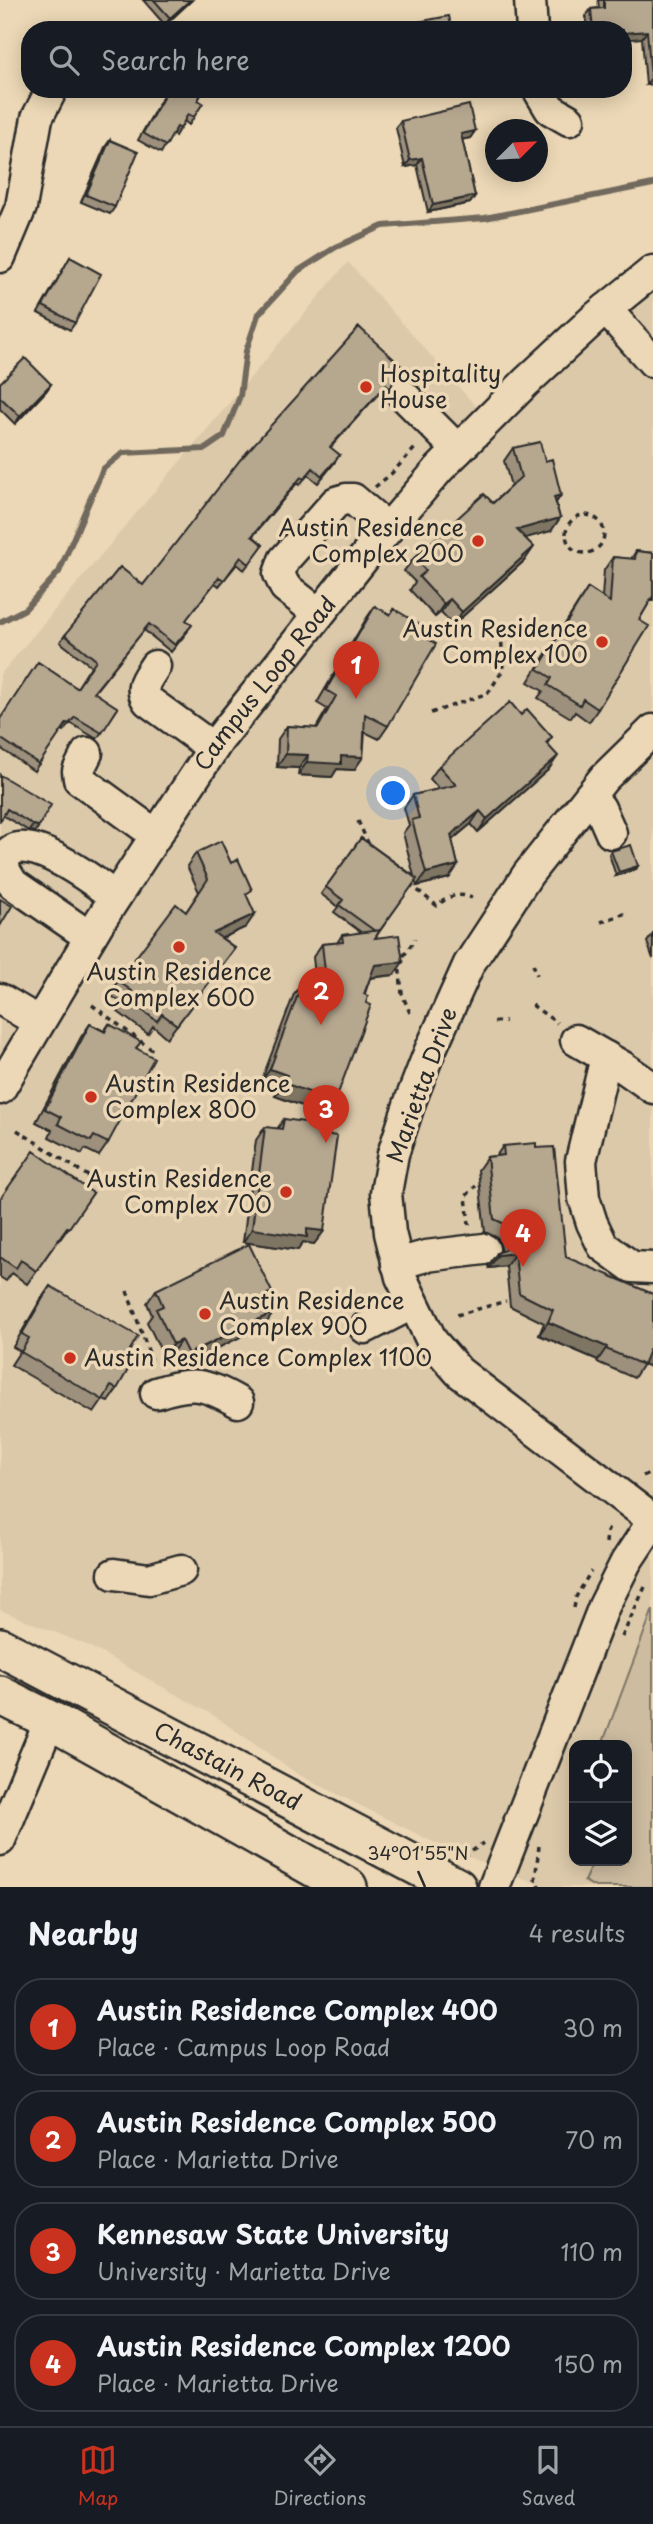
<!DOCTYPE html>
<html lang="en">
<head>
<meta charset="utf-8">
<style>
  body { margin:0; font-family:"Playpen Sans",sans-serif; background:#20242c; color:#f1f3f6 }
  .controls { position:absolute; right:21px; bottom:21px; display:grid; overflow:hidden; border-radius:14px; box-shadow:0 4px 18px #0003 }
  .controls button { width:63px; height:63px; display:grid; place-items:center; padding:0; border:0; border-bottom:2px solid #363941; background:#171b24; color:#f1f3f6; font:35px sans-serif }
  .compass { position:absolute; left:485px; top:119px; width:63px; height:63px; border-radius:50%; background:#171b24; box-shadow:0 4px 18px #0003; rotate:66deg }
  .you { position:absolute; left:394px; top:794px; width:24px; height:24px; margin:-18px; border:5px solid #fff; border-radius:50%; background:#1a73e8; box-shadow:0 0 0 10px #1a73e833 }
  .badge { display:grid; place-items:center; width:46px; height:46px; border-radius:50%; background:#c8321e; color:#fff; font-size:23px; font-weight:700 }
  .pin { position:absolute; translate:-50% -58px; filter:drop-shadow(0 2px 4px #0008) }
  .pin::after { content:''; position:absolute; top:37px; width:24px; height:21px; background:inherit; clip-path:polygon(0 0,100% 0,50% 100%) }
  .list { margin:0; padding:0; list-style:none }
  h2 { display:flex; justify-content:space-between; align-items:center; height:91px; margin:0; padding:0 28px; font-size:30px }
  h2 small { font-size:23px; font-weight:400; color:#9ea1a6 }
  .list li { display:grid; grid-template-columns:46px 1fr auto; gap:21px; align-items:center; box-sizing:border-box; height:98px; margin:0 14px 14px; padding:0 14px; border:2px solid #363941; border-radius:28px }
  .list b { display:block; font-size:26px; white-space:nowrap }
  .list p { margin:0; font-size:23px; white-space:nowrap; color:#9ea1a6 }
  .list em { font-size:23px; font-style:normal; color:#9ea1a6 }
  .icon { flex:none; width:38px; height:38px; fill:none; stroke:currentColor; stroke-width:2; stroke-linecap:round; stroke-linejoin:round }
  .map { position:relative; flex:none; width:653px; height:1887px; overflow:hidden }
  .search { position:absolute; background:#171b24; box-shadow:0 4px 18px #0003; left:21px; right:21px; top:21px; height:77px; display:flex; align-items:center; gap:18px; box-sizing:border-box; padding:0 24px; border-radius:28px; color:#9ea1a6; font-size:26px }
  .sheet { height:539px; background:#171b24 }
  nav { display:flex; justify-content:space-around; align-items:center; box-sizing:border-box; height:98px; border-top:2px solid #363941; background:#171b24; font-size:19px; color:#9ea1a6 }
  nav a { display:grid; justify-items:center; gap:4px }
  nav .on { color:#c8321e }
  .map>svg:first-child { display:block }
  .built { fill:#dcc9aa; fill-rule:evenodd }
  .green { fill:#cdbca0; stroke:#7c7466; stroke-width:2 }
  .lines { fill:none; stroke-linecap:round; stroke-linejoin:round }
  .stream { stroke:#71695d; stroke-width:6 }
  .minor-casing { stroke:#2b2b2b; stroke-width:35 }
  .major-casing { stroke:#2b2b2b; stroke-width:42 }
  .path { stroke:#2b2b2b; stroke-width:3.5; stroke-dasharray:5 5; stroke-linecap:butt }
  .minor { stroke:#ecd8b6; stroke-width:30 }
  .major { stroke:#ecd8b6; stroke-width:37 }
  .wall { fill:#9d907b; stroke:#2b2b2b; stroke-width:2 }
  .shaded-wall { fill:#7f7564; stroke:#2b2b2b; stroke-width:2 }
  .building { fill:#b6a78f; stroke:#2b2b2b; stroke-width:2 }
  .ticks { fill:none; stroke:#2b2b2b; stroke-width:2.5 }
  .poi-dot { fill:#c8321e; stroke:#ecd8b6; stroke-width:2.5 }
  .labels { text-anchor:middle; stroke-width:7; stroke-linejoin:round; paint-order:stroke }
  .poi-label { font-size:23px; fill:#2b2b2b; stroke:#ecd8b6; text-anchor:start }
  .street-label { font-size:23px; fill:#2b2b2b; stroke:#ecd8b6 }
  .ticks-label { font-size:18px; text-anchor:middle; fill:#2b2b2b; stroke:#ecd8b6; stroke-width:7; stroke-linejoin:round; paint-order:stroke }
</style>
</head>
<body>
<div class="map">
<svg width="653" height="1887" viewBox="0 0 653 1887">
  <rect width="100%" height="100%" fill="#ecd8b6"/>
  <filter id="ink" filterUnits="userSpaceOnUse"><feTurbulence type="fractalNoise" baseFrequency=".0143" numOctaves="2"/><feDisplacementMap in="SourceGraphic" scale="14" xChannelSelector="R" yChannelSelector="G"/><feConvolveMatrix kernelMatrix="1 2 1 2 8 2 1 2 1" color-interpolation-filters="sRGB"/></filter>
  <g filter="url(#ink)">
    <path class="built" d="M348,262l147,166 158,-142v1601h-108l-104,-41 -142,-71 -86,-60 -124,-69 -89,-36v-935zM574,1745h53v116h-53z"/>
    <path class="green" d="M653,1609v278h-58l-11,-6 8,-17 -1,-3h36v-116h-25z"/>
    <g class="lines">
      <path class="stream" d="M0,622l25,-13 34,-37 44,-103 20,-16 82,-4 19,-13 16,-40 6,-45 12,-36 40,-44 38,-24 47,-21 102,-8 168,-34"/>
      <g class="minor-casing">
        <g id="minor">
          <path d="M530,0l2,30"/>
          <path d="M538,89l12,20 19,11"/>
          <path d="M0,257l21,-50 16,-89 15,-29"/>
          <path d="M606,309l47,53"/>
          <path d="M403,395l55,55"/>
          <path d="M319,614l-34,-27 -6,-13 5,-14 52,-58 10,-3h7l34,29"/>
          <path d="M155,666c-8,13 -17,21 -7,35l65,47"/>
          <path d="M653,730l-49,48 -76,96 -59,90 -40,89 -19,49 -17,52 -7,39 4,40 11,44 31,64 27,31 194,148"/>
          <path d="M87,753l-9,18 1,8 77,56"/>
          <path d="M590,796l10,12 11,25"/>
          <path d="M90,937l-77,-53c-6,-9 -13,-18 -6,-29 18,-27 91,29 108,42"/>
          <path d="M0,999l39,23"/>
          <path d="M576,1040l47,27 30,21"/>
          <path d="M606,1057l-25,104 3,37 8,25 11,23 29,21 21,1"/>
          <path id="s1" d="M0,1089l98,-165 120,-183 157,-197 64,-75 87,-87 69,-64 58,-47"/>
          <path d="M397,1264l29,-8 58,-7"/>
          <path d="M365,1328l47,-24"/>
          <path d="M156,1393c37,-12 48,-10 82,9"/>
          <path d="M114,1574l35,5 32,-9"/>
          <path d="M0,1840l50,-120"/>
          <path d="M494,1887l110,-281 22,-44 27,-41"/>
        </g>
      </g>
      <g class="major-casing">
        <g id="major">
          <path id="s2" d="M0,1647l457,240"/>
          <path d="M0,1695l50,25 298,167"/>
        </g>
      </g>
      <path class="path" d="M375,487l16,-13 26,-28
        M566 534a19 19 0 1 1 38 0a19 19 0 1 1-38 0Z
        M431,713l57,-20 15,-23 -2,-42
        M358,821l11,24
        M410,884l27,22c11,-10 21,-14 35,-8
        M601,922l25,-9
        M533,964l4,11
        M92,1005l63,47
        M532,1005l25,18
        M410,1013l-8,-19 -3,-31 16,-24
        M494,1022l11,-1
        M17,1130l85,55
        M469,1225l-3,-29 10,-10
        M127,1291l24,68
        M457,1315l49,-14
        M643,1476l10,-5
        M606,1543l1,-11 4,-7
        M574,1608l2,-11 15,-26
        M622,1637l23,-50
        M539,1846l-4,35 5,6
        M464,1857l19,-14"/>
      <use href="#minor" class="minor"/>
      <use href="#major" class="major"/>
    </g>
    <path class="wall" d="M143,0h49l-27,25z
      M598,0h55v84l-7,1 -4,-47 -19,-8h-36l-1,-14 5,-7 8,-1z
      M167,89h37l-6,11 -4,17 -5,8 -5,-4 -9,15 -3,-2 -11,19 -23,-13z
      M401,121l74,10 -5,7 -8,1 13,57 -5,7 -42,9 -11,-47 -12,2 -9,-39z
      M110,140l5,67 -5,7 -29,-12 24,-55z
      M70,257l5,66 -5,7 -32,-17z
      M359,327l44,51 -10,3 -3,8 -4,6 -5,-4 -51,57 5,14 -17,21 -10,-8 -9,10 -2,-2 -44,53 10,9 -19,25 -7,-6 -18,22 -4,-3 -29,37 2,11 -17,21 -27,-22 -50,63 24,15 -21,31 -27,-16 -6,8 -2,-2 -28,42 -34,-23v-29l77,-31 14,-22 -31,-24 5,-7 78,-50z
      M0,383l51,1 -5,7 -31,33 -15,-15z
      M513,448l32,13 16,34 -5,8 4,15 -9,13 -26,7v22l-72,65 -12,-13 -6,5 -25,-27 5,-8 -11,-11 10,-13 79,-55 18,-17 -7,-25z
      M636,551l17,2v48h-3l-11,19 -41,89 -9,13 -14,-10 -4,6 -33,-20 5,-7 -15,-9 60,-94 14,9 2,-27 9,-13 18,2z
      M375,606l15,9 4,-6 28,26 -34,91 -9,13 -14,-7 -2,25 -9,13 -17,-1 -5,8 -34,-2 1,-7 -22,-1 1,-28 9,-13 29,2 11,-19 -10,-6 49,-84z
      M521,715l31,22 -5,7 2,25 -71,63 -7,-8 -19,16 6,25 -9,13 -32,8 -2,-5 -40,57 19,37 -24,3 -42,131 -5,-2 -4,5 -44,-16 3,-8 -17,-6 33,-88 9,-13 13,5 -3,-29 9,-13 15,-1 5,-8 20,-2 -28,-21 4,-5 -17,-13 40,-56 53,38 -11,-43 6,-8 -5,-17 9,-13 26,-6 -9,-10 9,-13z
      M0,775l39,51 -4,6 -6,-1 -25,-15z
      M611,851l25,18 -20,7 -7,-22z
      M196,853l51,44 -1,30 -24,11 13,10 -68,90 -14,-12 -5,8 -30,-22 5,-8 -14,-10 9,-13 68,-69 13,-20 -12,-26z
      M653,934v25l-6,-17z
      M90,1024l14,7 5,-7 28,24 -29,95 -9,13 -14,-7 -3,5 -33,-17 3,-7 -16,-8 45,-85z
      M284,1119l39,15 1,97 -10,13 -11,-2 -5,8 -55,-8 13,-102 9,-13 12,2z
      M503,1146l33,2 30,109 77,107 -9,14 -37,-16 1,-2 -59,-25 5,-12 -34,-17 -4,-40 -17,2 -1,-2 9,-13 4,-2v-3l-3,-10 -13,-6 -7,-62 9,-13 9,-1z
      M93,1193l-34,48 -1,-1 -31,44 -15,-11 -6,8 -6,-4v-78z
      M50,1286l72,78 -5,25 -9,13 -5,-2 -9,13 -83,-48 9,-14 -7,-4 28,-48z
      M156,1290l116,2 -5,7 -2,26 -86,42 -7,-14 -8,4 -17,-35 5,-7 -5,-12z"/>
    <path class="shaded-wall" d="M190,0h2l-27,25 5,-7z
      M647,31l-5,7 -19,2v-7z
      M653,77v7l-7,1 5,-7z
      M475,131l-5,7 -14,3 5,-7z
      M422,158l-5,7 -12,2 5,-7z
      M475,196l-5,7 -42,9 5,-7z
      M408,372l-5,6 -12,4 5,-6z
      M51,384l-5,7 -31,33 5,-8z
      M561,495l-9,13 2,-11z
      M560,518l-9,13 -43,12 9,-13z
      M534,547l-9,13 -72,65 9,-13z
      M450,599l-9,13 -6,5 9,-13z
      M286,754l22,1 -9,13 -22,-1z
      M341,756l22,1 -9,13 -17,-1 -5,8 -34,-2 9,-13z
      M558,756l-9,13 -71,63 9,-13z
      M480,811l-9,13 -29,24 9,-13z
      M33,825l6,1 -4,6 -6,-1z
      M458,865l-9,13 -32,8 9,-13z
      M638,866l-2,3 -20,7 3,-4z
      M255,914l-9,13 -41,19 9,-13z
      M403,962l-9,13 -28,3 9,-13z
      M270,1069l17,6 -9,13 -17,-6z
      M284,1083l45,10 8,3 -9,13 -5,-2 -4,5 -44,-16z
      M252,1229h55l17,2 -10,13 -11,-2 -5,8 -55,-8z
      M515,1253l-9,13 -17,2 9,-13z
      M274,1312l-9,13 -86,42 9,-13z
      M548,1322l59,25 -9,13 -59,-25z
      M181,1340l-9,13 -8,4 9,-13z
      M649,1350l4,2v16l-13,-5z"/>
    <path class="building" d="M154,0h36l-20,18z
      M604,0h49v77l-2,1 -4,-47 -24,2v-3h-30l-2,-21 13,-1z
      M449,16l3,14h-49l-1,-5z
      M168,89h36l-6,11 5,3 -9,14 -6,-3 -8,15 -3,-2 -11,19 -23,-13z
      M469,105l6,26 -14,3 14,62 -42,9 -11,-47 -12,2 -9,-39z
      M110,140l28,12 -23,55 -29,-12z
      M70,257l31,17 -26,49 -32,-17z
      M359,327l49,45 -12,4 -6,13 -4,-4 -56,62 10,8 -18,21 -9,-8 -9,11 -3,-2 -49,59 11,9 -14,19 -8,-7 -17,23 -5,-3 -33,43 6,5 -17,20 -26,-21 -55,68 24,16 -16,25 -27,-16 -6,7 -2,-1 -28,41 -39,-26v-19l38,-57 39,26 19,-28 -31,-25 55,-68 23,18 97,-125z
      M25,358l26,26 -31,32 -20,-19v-14z
      M540,442l5,19 7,-2 9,36 -7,2 6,21 -43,12 17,17 -72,65 -12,-13 -6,5 -25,-27 7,-6 -12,-13 70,-64 9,9 28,-26 -8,-29z
      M636,551l17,2v43l-14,24 10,6 -51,83 -15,-10 -3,6 -32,-20 4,-7 -14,-9 50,-81 22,14 3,-45 22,2z
      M375,606l15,9 4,-6 32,19 -4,7 14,9 -48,82 -23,-12 -2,43 -22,-1v8l-34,-2 1,-7 -22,-1 1,-28 31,2 18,-32 -10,-6z
      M510,702l11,13 6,-6 25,28 -6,6 12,13 -71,63 -7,-8 -29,24 7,30 -32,8 -14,-53 7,-2 -6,-23 43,-10 -17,-19z
      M0,775l51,30 -12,21 -6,-1 -26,-16 -7,13z
      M361,838l56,41 -39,54 2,-3 -5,1 -36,-26 4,-5 -17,-13z
      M221,841l10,22 7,-4 14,31 -6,4 9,20 -41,19 21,15 -58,77 -15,-11 -5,7 -30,-22 5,-8 -14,-10 58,-77 10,8 22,-33 -12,-26z
      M631,845l7,21 -19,6 -8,-21z
      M0,899l12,7 -12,20z
      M380,930l-5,8 24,-3 4,27 -28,3 -11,29 4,2 -2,7 5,2 -34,91 -8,-3 -1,6 -44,-16 3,-8 -17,-6 33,-88 24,9 -5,-46 21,-2 -1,-7z
      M90,1024l15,8 4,-8 32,18 -5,6 18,10 -46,85 -14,-7 -3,5 -33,-17 3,-7 -16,-8z
      M284,1119l41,6 -2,9 14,2 -13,95 -17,-2v8l-55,-8 13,-102 17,2z
      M536,1143v5l18,-1 12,110 87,37v58l-4,-2 -6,15 -37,-16 1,-2 -59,-25 5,-12 -34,-17 -4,-40 -17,2 -1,-2 7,-3 5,-7 1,-8 -3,-10 -13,-6 -7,-62 17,-2 -1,-9z
      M34,1151l59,42 -24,35 -2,-1 -31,44 -15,-11 -5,8 -16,-11v-58z
      M249,1244l23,48 -7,3 9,17 -86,42 -7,-14 -8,4 -17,-35 7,-3 -7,-16z
      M50,1286l88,50 -16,28 7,4 -12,21 -6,-3 -8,14 -82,-48 8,-14 -7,-4z"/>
  </g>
  <path class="ticks" d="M418,1871l7,16"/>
  <g class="poi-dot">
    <circle cx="366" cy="387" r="7"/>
    <circle cx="478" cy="541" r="7"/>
    <circle cx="602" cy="642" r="7"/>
    <circle cx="179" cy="947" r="7"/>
    <circle cx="91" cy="1097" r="7"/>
    <circle cx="286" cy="1192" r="7"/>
    <circle cx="205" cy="1314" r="7"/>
    <circle cx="70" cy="1358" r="7"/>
  </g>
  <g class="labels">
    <g class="poi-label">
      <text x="380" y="382">Hospitality<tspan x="380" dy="26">House</tspan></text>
      <text x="464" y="536" text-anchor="end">Austin Residence<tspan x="464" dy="26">Complex 200</tspan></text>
      <text x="588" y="637" text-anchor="end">Austin Residence<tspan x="588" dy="26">Complex 100</tspan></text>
      <text x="179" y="980" text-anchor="middle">Austin Residence<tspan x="179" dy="26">Complex 600</tspan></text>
      <text x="105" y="1092">Austin Residence<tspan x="105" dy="26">Complex 800</tspan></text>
      <text x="272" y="1187" text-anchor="end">Austin Residence<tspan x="272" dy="26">Complex 700</tspan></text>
      <text x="219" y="1309">Austin Residence<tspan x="219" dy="26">Complex 900</tspan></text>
      <text x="84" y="1366">Austin Residence Complex 1100</text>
    </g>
    <g class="street-label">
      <text dy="8" stroke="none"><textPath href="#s1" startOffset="485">Campus Loop Road</textPath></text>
      <text transform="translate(422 1085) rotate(-70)" y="8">Marietta Drive</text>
      <text dy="8" stroke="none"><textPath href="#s2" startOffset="257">Chastain Road</textPath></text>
    </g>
  </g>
  <g class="ticks-label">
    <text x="418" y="1860">34°01'55"N</text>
  </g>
</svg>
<div class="controls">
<button><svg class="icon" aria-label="locate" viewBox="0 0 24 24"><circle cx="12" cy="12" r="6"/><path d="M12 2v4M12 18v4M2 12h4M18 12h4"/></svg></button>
<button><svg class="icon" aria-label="layers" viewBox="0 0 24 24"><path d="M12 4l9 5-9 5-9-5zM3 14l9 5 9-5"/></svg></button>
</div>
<svg class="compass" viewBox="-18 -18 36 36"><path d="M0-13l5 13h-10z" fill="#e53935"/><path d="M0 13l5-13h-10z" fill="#9ea1a6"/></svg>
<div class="you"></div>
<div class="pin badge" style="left:356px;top:699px">1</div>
<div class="pin badge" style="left:321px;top:1025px">2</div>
<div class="pin badge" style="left:326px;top:1143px">3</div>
<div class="pin badge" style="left:523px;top:1267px">4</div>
<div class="search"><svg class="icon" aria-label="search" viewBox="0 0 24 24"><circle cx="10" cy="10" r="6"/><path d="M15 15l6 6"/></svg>Search here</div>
</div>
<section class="sheet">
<h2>Nearby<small>4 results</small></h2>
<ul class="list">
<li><span class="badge">1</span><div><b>Austin Residence Complex 400</b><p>Place · Campus Loop Road</p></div><em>30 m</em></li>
<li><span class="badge">2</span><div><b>Austin Residence Complex 500</b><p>Place · Marietta Drive</p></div><em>70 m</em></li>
<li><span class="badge">3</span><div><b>Kennesaw State University</b><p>University · Marietta Drive</p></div><em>110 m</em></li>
<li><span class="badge">4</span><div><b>Austin Residence Complex 1200</b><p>Place · Marietta Drive</p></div><em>150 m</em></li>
</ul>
</section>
<nav>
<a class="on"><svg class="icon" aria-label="map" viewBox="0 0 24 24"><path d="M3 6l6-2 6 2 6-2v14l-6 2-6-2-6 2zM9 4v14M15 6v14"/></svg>Map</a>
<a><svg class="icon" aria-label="directions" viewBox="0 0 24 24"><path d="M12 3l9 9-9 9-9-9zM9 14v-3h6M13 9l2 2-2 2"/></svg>Directions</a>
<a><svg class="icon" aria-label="saved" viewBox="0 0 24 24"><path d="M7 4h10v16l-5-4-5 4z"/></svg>Saved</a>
</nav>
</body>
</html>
